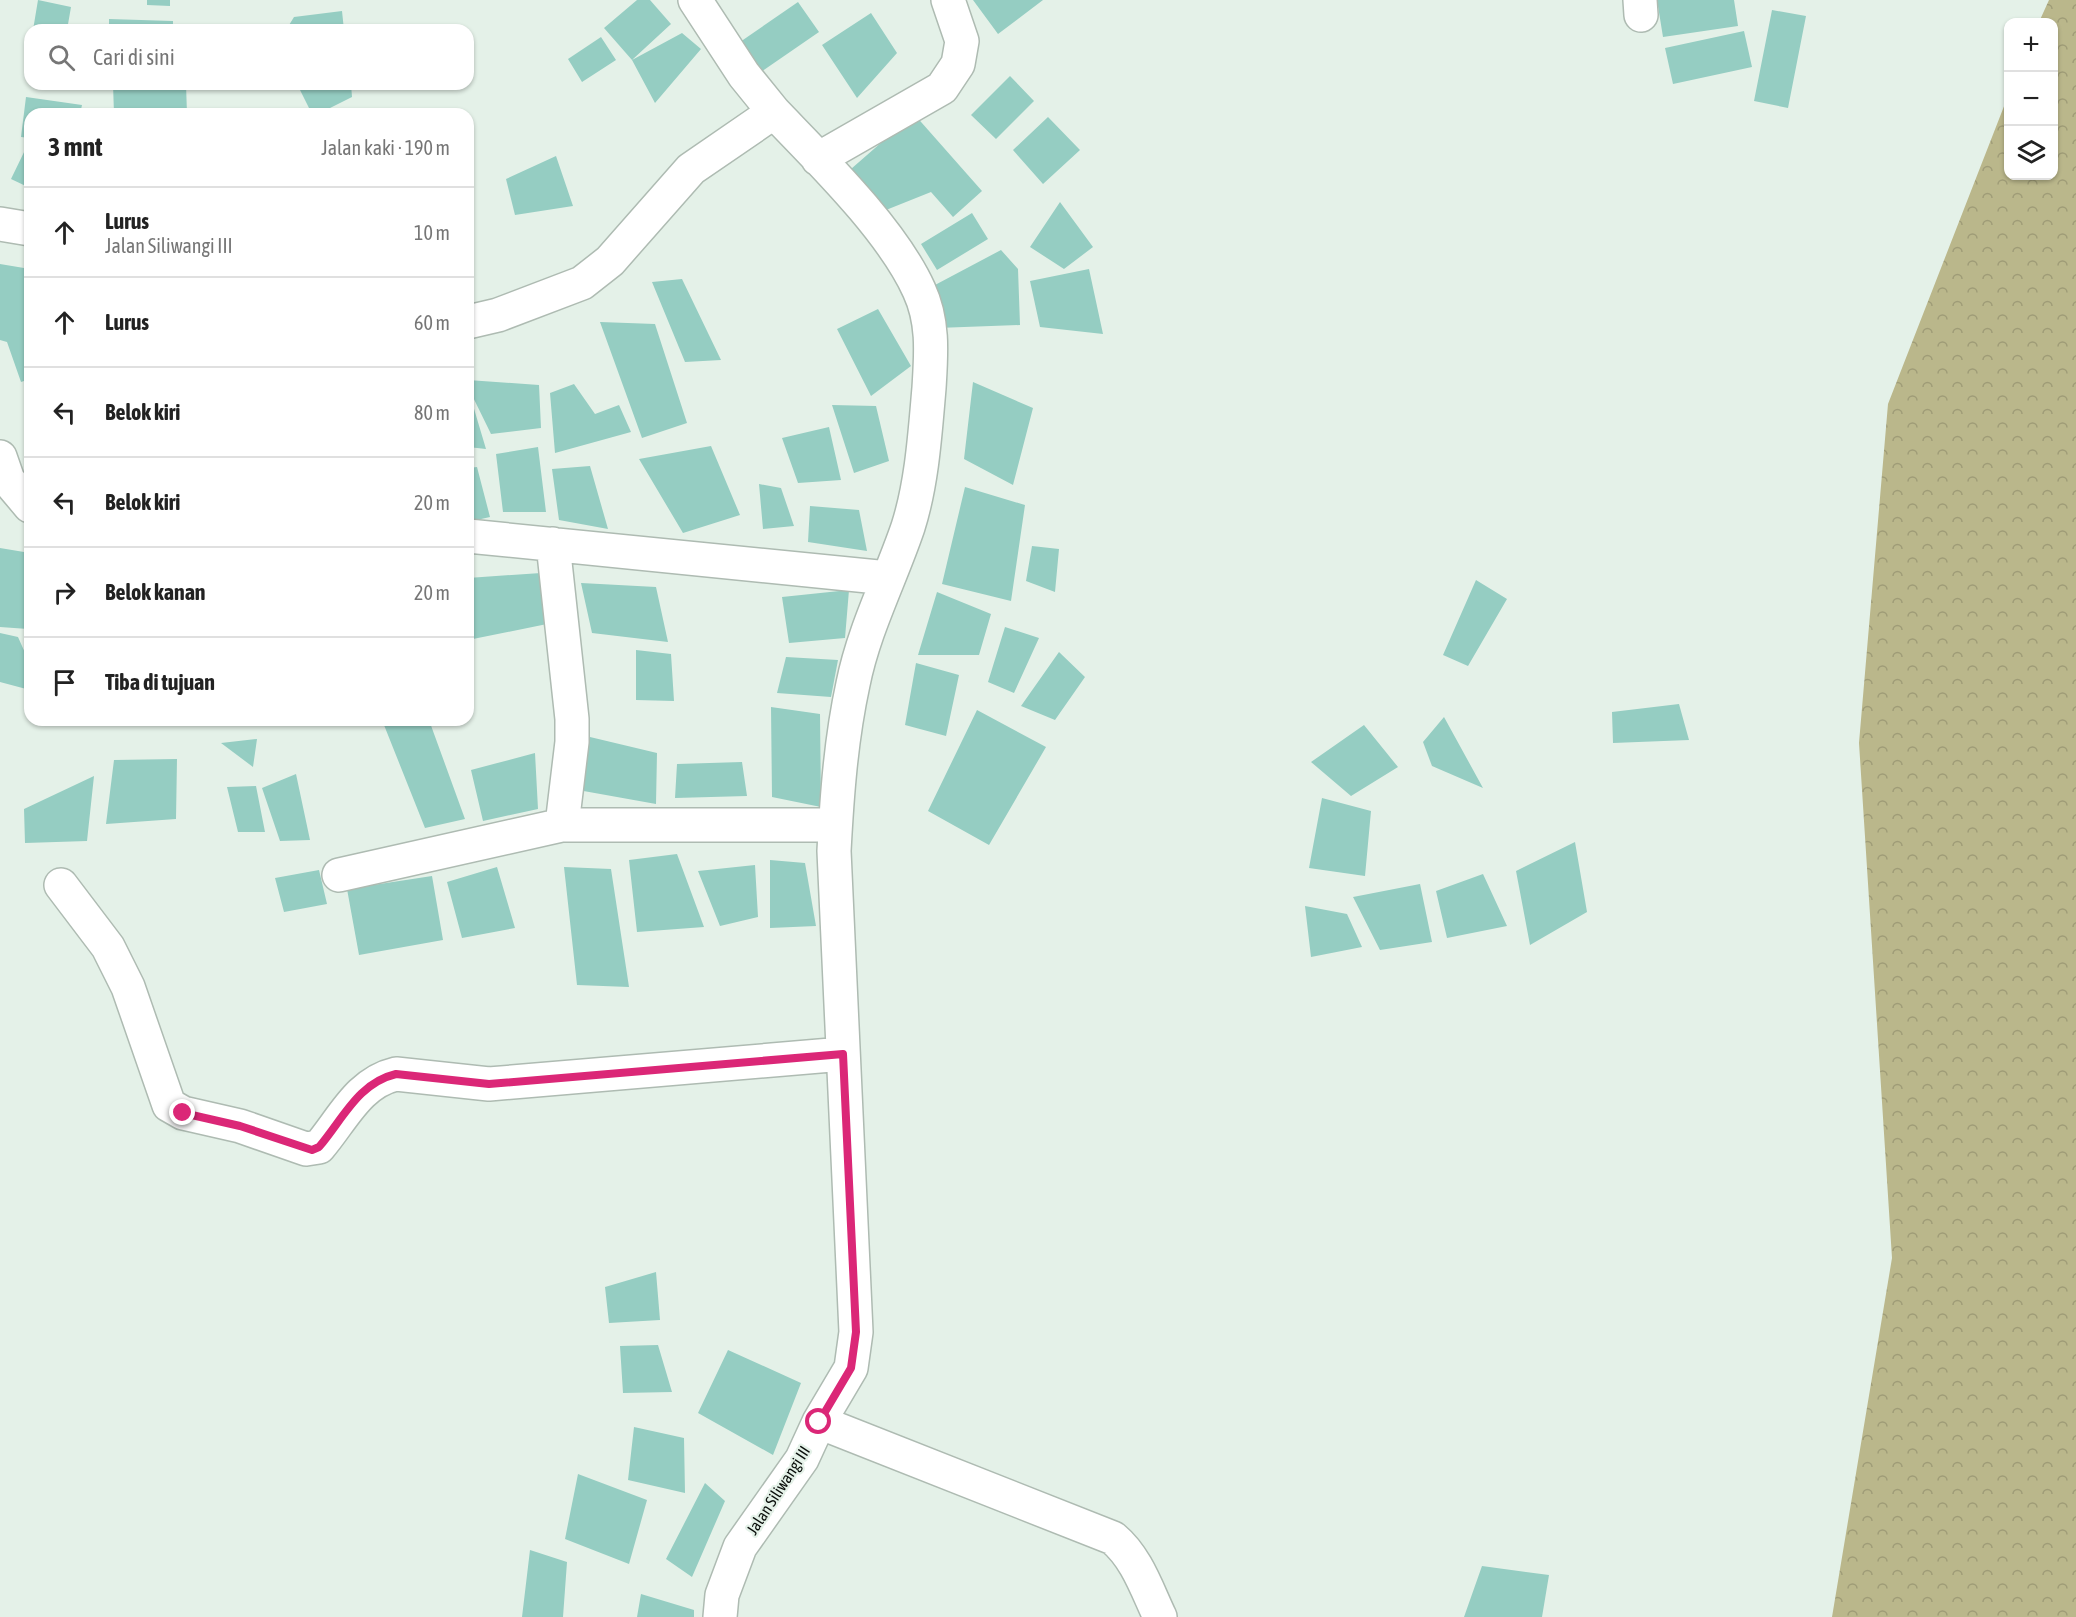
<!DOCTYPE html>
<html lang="id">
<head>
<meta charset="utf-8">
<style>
  body { margin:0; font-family:"Asap Condensed",sans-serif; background:#f6f6f6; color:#222 }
  .controls { position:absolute; right:18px; top:18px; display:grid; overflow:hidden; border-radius:12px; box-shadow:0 2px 4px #0004 }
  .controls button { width:54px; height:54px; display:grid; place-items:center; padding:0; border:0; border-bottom:2px solid #e0e0e0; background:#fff; color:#222; font:30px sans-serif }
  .stop { position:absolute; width:18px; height:18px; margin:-14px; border:4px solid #db2777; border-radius:50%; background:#fff }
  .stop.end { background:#db2777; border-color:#fff; box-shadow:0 2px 6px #0008 }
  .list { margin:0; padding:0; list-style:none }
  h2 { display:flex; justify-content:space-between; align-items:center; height:78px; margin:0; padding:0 24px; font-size:26px }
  h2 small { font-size:20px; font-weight:400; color:#767676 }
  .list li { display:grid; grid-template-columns:39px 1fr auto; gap:18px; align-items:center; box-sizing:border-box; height:90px; padding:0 24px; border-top:2px solid #e0e0e0 }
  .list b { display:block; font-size:22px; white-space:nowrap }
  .list p { margin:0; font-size:20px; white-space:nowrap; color:#767676 }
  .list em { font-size:20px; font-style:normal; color:#767676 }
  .icon { flex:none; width:33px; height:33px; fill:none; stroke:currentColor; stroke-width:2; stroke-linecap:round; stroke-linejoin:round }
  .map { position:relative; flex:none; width:2076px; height:1617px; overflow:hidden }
  .search { position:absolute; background:#fff; box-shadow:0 2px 4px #0004; left:24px; top:24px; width:450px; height:66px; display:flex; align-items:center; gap:15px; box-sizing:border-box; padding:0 21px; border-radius:18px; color:#767676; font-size:22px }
  .panel { position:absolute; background:#fff; box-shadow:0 2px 4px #0004; left:24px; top:108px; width:450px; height:618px; border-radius:18px }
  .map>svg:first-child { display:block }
  .forest { fill:url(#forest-crowns) }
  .building { fill:#95cdc2 }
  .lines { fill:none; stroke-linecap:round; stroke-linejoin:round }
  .minor-casing { stroke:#aebbb2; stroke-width:36 }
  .minor { stroke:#fff; stroke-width:33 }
  .route { stroke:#db2777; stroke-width:8 }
  .labels { text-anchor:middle; stroke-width:4.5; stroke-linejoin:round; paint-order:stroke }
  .street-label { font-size:16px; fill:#090d0a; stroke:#e4f1e8 }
</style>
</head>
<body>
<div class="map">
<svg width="2076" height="1617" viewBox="0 0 2076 1617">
  <defs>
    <pattern id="forest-crowns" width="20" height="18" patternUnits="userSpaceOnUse" patternTransform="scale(1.5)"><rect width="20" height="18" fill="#bab78b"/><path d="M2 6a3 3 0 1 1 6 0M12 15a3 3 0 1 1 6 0" fill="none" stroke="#9f9c77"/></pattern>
  </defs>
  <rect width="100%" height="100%" fill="#e4f1e8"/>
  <path class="forest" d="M2049,0h27v1617h-244l60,-359 -33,-515 29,-339 120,-308v80h46v-154h-15z"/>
  <path class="building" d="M38,0l33,7 -4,23h-34z
    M147,0h23v6l-23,-1z
    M637,0h13l21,24 -39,36 -28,-32z
    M973,0h70l-45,34z
    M1657,0h77l4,26 -75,11z
    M798,2l21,30 -58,40 -21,-30z
    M1772,10l34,6 -18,92 -34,-7z
    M342,11l2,19h-58l8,-13z
    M871,13l26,40 -40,45 -35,-53z
    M109,19l64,2v9h-64z
    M1744,31l8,36 -79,17 -8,-36z
    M682,33l19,16 -46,54 -23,-43z
    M601,37l15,23 -34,22 -14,-23z
    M29,53h1v24l-5,-1z
    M1010,76l24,25 -38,38 -25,-24z
    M113,84h73l1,30h-73z
    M297,84h54l1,13 -34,17h-6z
    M26,97l56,8 -2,9h-50v24l-9,-1z
    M914,114l68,77 -29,26 -22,-25 -45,18 -35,-41z
    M1048,117l32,33 -37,34 -30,-34z
    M26,148h4v40l-19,-9z
    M556,156l17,50 -58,9 -9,-36z
    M1060,202l33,45 -29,22 -34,-22z
    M972,213l16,26 -51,31 -16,-26z
    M1001,250l17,19 2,56 -83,3 -2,-43z
    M0,264l30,5v110l-9,3 -14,-40 -7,-2z
    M1089,269l14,65 -63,-7 -10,-46z
    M682,279l39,81 -36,2 -33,-80z
    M878,309l33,57 -40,30 -34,-67z
    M600,322l55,2 32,99 -45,15z
    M468,380l71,5 2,43 -50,6 -23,-47z
    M973,382l60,26 -20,77 -49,-26z
    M574,384l21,30 24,-9 12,27 -76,21 -5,-60z
    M469,392l17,57 -18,-2z
    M832,405l44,1 13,55 -35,12z
    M829,427l12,53 -43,3 -16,-45z
    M711,446l29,69 -57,18 -44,-74z
    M538,447l8,65h-43l-7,-58z
    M590,466l18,63 -49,-9 -7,-51z
    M477,467l13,50 -22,5v-54z
    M759,484l22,4 13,38 -31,3z
    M965,487l60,18 -14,96 -69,-17z
    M810,506l49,4 8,41 -59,-9z
    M1032,546l27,3 -4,43 -29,-11z
    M0,548l30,5 -2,76 -28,-2z
    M541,573l6,51 -79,16v-62z
    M1476,580l31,19 -39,67 -25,-11z
    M581,583l75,4 12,55 -76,-9z
    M849,590l-4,48 -56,5 -7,-46z
    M937,592l54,22 -12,41h-61z
    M1005,627l34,11 -25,55 -26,-11z
    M0,633l18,4 12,27v26l-30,-8z
    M636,650l35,4 3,47 -38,-1z
    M1059,652l26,25 -30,43 -34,-14z
    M786,657l52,3 -7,37 -54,-4z
    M916,663l43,12 -13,61 -41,-11z
    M1679,704l10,36 -76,3 -1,-31z
    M771,707l49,7 1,93 -49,-10z
    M977,710l69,37 -57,98 -61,-34z
    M1444,717l39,71 -51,-22 -9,-24z
    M382,720h47l36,99 -40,9z
    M1364,725l34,42 -47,29 -40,-34z
    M590,737l67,16 -1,51 -78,-14z
    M257,739l-4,28 -32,-24z
    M535,753l3,56 -55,12 -12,-51z
    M177,759l-1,60 -70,5 8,-64z
    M742,762l5,34 -72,2 2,-34z
    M296,774l14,66 -30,1 -18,-53z
    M94,776l-7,65 -62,2 -1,-34z
    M256,786l9,46h-27l-11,-45z
    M1322,798l49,13 -6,65 -56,-8z
    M1575,842l12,70 -57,33 -14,-74z
    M677,854l27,73 -67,5 -8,-72z
    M770,860l35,3 11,63 -46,2z
    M755,865l3,52 -38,9 -22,-55z
    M497,867l18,61 -53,10 -15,-56z
    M564,867l47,2 18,118 -52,-2z
    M319,870l8,34 -43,8 -9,-34z
    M1483,874l24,52 -60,12 -11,-47z
    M432,876l11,64 -84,15 -12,-66z
    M1420,884l12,58 -52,8 -27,-53z
    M1305,906l42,8 15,33 -51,10z
    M656,1272l4,48 -51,3 -4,-36z
    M658,1345l14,47 -49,1 -3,-47z
    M728,1350l73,33 -28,72 -75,-42z
    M634,1427l50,11 1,55 -57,-13z
    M578,1474l69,26 -18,64 -64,-25z
    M705,1483l20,18 -33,76 -26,-18z
    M530,1550l37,12 -4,55h-41z
    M1482,1566l67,9 -7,42h-78z
    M641,1594l53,16v7h-57z"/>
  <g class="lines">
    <g class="minor-casing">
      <path id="minor" d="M695,0l49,75 30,37
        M1640,0l1,15
        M818,159l124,-71 16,-24 4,-23 -14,-41
        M0,224l30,5
        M468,322l30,-7 84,-32 28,-22 81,-92 83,-57c46,48 118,118 145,178 15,32 12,65 10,98 -4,46 -7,95 -21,139 -18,53 -44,102 -55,157 -12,55 -16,111 -19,167l22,481 -5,36 -32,54 -17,37 -62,88 -18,48 -2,22
        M0,457l8,23 22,26
        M468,536l420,42
        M553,544l19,175v23l-10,83h273
        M339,875l223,-50
        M61,885l47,62 20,40 41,118 14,8 57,13 66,23 13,-2c24,-28 39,-64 77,-73l93,10 354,-30
        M819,1422l294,116c24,20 34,52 47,79"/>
    </g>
    <use href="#minor" class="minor"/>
  </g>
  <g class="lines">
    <path class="route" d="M183,1113l57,13 72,24 7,-3c24,-28 39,-64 77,-73l93,10 354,-30 13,278 -5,36 -32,54"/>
  </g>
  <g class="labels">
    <g class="street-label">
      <text transform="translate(778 1490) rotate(-57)" y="6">Jalan Siliwangi III</text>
    </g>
  </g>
</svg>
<div class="controls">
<button>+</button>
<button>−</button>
<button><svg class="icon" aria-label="layers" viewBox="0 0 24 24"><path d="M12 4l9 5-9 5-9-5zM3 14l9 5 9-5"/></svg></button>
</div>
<div class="stop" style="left:819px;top:1422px"></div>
<div class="stop end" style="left:183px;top:1113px"></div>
<div class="search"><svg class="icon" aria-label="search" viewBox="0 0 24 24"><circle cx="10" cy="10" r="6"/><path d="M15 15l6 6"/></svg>Cari di sini</div>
<section class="panel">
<h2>3 mnt<small>Jalan kaki · 190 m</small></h2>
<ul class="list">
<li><svg class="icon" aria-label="ahead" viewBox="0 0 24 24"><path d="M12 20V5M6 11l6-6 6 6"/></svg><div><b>Lurus</b><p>Jalan Siliwangi III</p></div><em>10 m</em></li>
<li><svg class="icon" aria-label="ahead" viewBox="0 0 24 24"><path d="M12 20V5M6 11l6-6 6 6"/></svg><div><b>Lurus</b></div><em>60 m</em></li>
<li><svg class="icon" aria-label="left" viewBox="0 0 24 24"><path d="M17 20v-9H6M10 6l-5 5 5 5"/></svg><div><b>Belok kiri</b></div><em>80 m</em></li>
<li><svg class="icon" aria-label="left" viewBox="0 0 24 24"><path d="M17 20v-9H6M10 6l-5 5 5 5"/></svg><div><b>Belok kiri</b></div><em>20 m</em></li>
<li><svg class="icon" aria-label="right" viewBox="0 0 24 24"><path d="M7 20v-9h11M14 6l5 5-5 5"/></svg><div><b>Belok kanan</b></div><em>20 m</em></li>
<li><svg class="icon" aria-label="arrive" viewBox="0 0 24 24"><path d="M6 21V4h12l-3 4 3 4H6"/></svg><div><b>Tiba di tujuan</b></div></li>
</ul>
</section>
</div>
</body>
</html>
